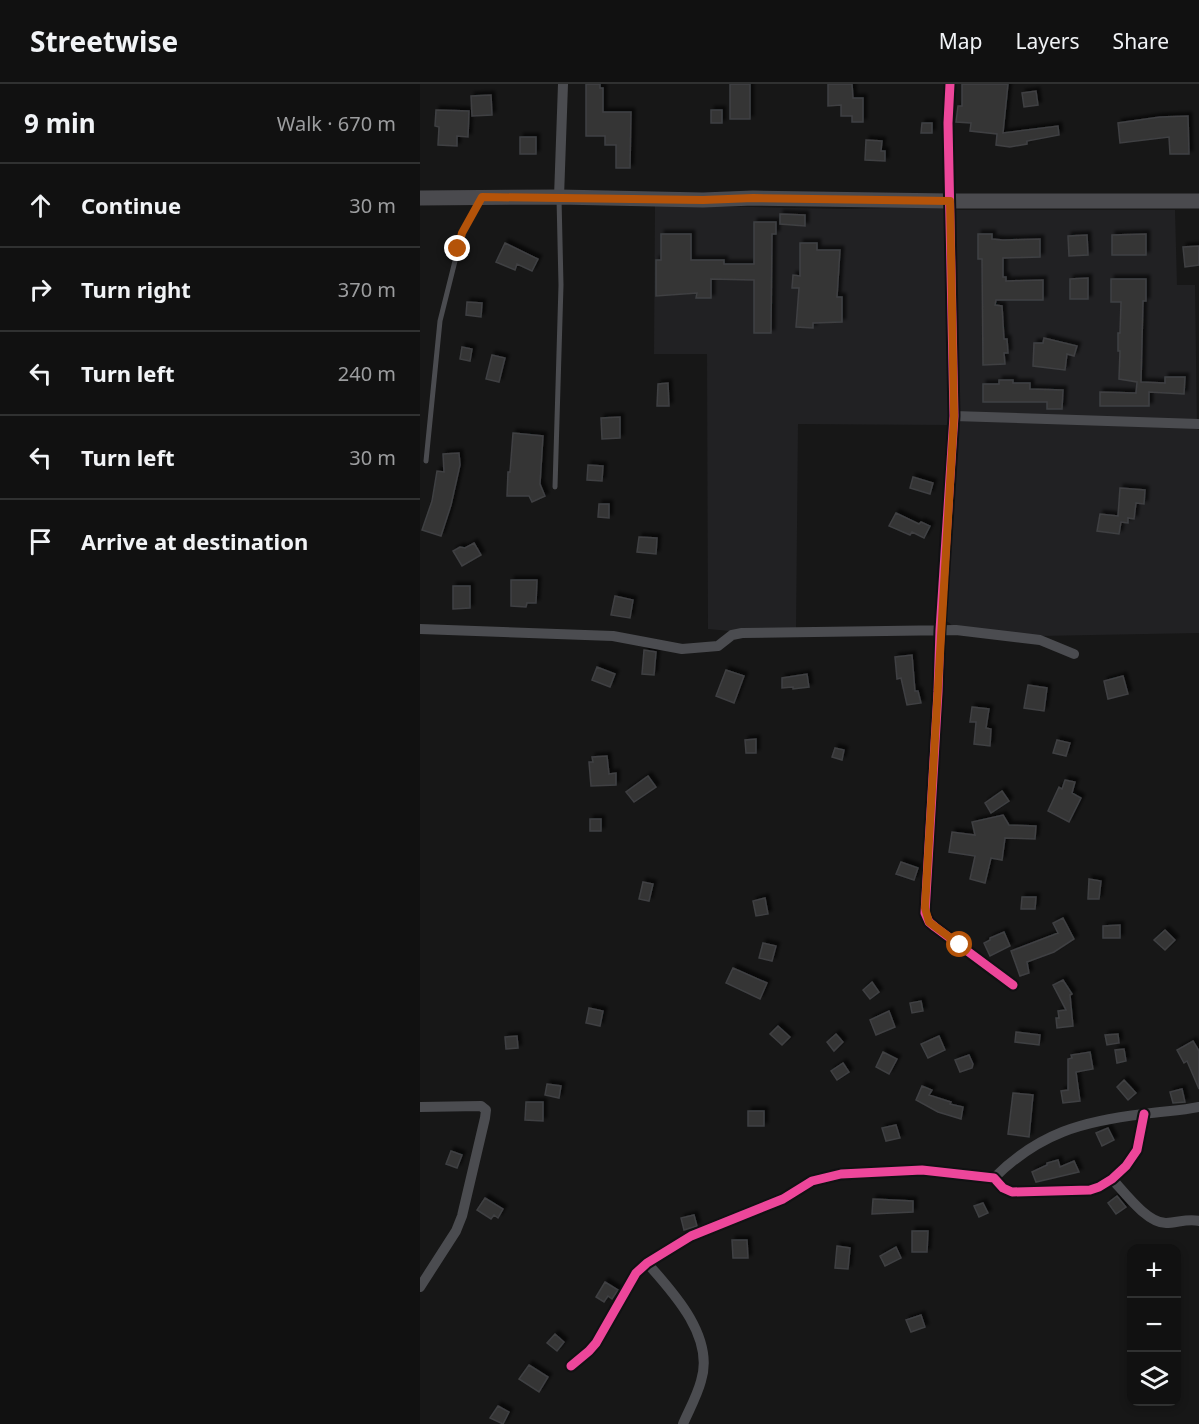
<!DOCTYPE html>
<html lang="en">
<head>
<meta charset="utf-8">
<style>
  body { margin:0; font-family:"Noto Sans",sans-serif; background:#1a1a1a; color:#f1f3f6 }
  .controls { position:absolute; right:18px; bottom:18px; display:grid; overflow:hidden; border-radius:12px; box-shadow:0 3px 9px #0003 }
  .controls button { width:54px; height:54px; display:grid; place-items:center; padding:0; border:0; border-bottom:2px solid #303131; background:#111; color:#f1f3f6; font:30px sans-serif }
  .stop { position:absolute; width:18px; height:18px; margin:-14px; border:4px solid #b45309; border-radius:50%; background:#fff }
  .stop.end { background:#b45309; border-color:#fff; box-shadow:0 2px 6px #0008 }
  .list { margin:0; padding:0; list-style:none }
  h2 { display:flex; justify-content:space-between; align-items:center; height:78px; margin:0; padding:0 24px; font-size:26px }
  h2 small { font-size:20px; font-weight:400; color:#9c9d9f }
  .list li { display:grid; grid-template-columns:39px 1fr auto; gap:18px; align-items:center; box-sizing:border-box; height:84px; padding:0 24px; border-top:2px solid #303131 }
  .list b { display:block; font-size:22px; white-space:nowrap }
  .list em { font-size:20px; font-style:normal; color:#9c9d9f }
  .icon { flex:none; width:33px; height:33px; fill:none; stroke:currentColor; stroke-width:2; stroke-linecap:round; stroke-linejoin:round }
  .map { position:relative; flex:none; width:779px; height:1340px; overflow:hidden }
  header { display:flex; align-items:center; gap:36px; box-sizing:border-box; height:84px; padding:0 30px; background:#111; border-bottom:2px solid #303131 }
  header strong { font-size:28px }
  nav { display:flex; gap:33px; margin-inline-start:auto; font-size:21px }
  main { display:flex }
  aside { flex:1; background:#111 }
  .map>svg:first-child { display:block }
  .built { fill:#212123 }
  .building { fill:#353536; stroke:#3f4043; stroke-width:1.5; filter:url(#shadow) }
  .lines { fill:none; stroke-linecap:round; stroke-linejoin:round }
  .lane { stroke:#4b4c50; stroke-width:5 }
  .street { stroke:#4b4c50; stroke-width:10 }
  .secondary { stroke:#4a4a4e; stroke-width:15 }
  .cycleway-casing { stroke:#111113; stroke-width:13 }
  .cycleway { stroke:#ed469a; stroke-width:9 }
  .route { stroke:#b45309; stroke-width:8 }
</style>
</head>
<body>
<header>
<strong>Streetwise</strong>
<nav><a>Map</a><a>Layers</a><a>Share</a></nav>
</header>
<main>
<aside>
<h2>9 min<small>Walk · 670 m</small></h2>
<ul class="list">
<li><svg class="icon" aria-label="ahead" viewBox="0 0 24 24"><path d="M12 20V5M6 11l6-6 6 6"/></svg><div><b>Continue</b></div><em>30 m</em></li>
<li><svg class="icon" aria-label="right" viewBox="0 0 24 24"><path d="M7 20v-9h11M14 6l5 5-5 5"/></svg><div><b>Turn right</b></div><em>370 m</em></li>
<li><svg class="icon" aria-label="left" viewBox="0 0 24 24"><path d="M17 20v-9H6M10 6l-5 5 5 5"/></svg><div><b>Turn left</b></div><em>240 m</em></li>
<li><svg class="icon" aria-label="left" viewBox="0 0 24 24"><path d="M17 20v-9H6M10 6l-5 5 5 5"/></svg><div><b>Turn left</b></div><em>30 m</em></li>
<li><svg class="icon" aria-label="arrive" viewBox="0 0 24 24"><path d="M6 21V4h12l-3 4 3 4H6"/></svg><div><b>Arrive at destination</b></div></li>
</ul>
</aside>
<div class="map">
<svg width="779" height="1340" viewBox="0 0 779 1340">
  <defs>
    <filter id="shadow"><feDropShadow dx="3.5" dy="-3.5" stdDeviation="1.5" flood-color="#0009"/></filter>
  </defs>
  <rect width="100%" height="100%" fill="#171717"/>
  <path class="built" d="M235,121l188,4 95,-2 21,3h216l2,75h18l2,144 2,1v203l-159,3 -86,-9 -11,-9 6,-193 -151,-1 -2,207 -55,1 -33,-3 -1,-275h-53z"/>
  <path class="building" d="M166,0h14v4h3v24h28l-1,56h-14v-23h-11v-9h-19z
    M310,0h20v35h-20z
    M408,0h24l1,14h10v24h-11v-6h-11v-11l-13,1z
    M542,0h46l-5,49 55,-7 1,9 -32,6v3l-17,3 -14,-2 1,-11 -27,-3 1,-8 -15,-1 2,-16h4z
    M616,7l2,14 -14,2 -2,-14z
    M71,11l1,20 -20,1 -1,-20z
    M16,26l33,1 -1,26 -11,-1v10l-19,-1 1,-18 -4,-1z
    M291,26h11v13h-11z
    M768,32l1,38h-19l-1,-17 -49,6 -2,-20 42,-6z
    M502,39h10v10h-11z
    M100,53h16v17h-16z
    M446,56l16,1 -1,10h4v10l-20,-1z
    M360,130l25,1v11l-25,-2z
    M334,138h22v12h-4l-1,99h-17v-53l-43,-1v19h-15l1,-5 -41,3v-36h5v-26h30v26h33v4h30z
    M558,150h14v5l11,1 37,-1v18l-37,1v19h3v4l37,-1v20h-47l-1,5 7,1 2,33h3l1,14h-4l1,11 -22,1 -1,-106h-4z
    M726,150v21h-34v-20z
    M667,151l1,20 -19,1 -1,-20z
    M85,159l33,16 -6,12 -15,-7 -2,6 -19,-8z
    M380,159h17v7h23l-3,47h5v25l-29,1v5l-17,-1 3,-39h-7l1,-13 7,1z
    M779,162v19l-14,2 -2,-20z
    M668,194v21h-18v-20z
    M691,195h35v22h-3l-2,81 24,1v-6h20l-1,17 -35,-2v14h-49v-14l36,1 1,-11 -18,-3 1,-28h-2v-18h2l1,-31h-10z
    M47,218l15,1 -1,14 -15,-2z
    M624,254l33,8 -3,10 -7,-2 -2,16 -32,-4 1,-23h9z
    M42,263l10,2 -2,12 -10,-2z
    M72,271l13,3 -6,24 -13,-3z
    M579,296h14v3h17v6l33,1 -1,19h-15v-7h-64v-18h16z
    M248,299l1,23h-12l1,-22z
    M200,333v21l-18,1 -1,-21z
    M93,349l30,3 -3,48 5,12 -13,6 -3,-6h-22l1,-24h2z
    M39,369l1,12 -9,40 -10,31 -19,-6 10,-29 5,-30 7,1 -1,-18z
    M168,381l15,1 -1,15 -15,-1z
    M493,393l20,6 -3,11 -20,-6z
    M700,404l25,2 -1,14 -8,-1 -2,16 -6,-1v5l-7,-1 -2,12 -22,-3 3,-17 18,2z
    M179,420h10v14l-11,-1z
    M476,429l23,11 2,-2 9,4 -6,12 -12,-6 -2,3 -21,-9z
    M219,453l18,1 -1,16 -19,-2z
    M54,459l7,12 -19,11 -9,-15 7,-4 5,1z
    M91,496h26l-1,23h-9l-1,4 -15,-1z
    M33,502h17v22l-17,1z
    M195,512l18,4 -3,18 -19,-3z
    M224,566l12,2 -2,23 -12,-1z
    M492,571l3,36h3l3,12 -14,2 -6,-27 -4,1 -2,-22z
    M177,583l18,7 -5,13 -18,-7z
    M306,586l18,6 -10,27 -18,-7z
    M387,590l2,13 -16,2v-2l-11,1v-10z
    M703,592l5,18 -20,5 -4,-18z
    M608,601l19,3 -3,23 -20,-3z
    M552,623l17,2 -3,19 5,1 -1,17 -16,-2 2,-22h-6z
    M336,655v14h-10l-1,-13z
    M637,656l13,3 -4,13 -13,-3z
    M415,664l9,2 -2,10 -10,-3z
    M187,672l2,18 7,-1v12l-25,1 -2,-24h4l-1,-5z
    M228,692l8,11 -22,15 -8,-10z
    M645,696l10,2 -3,11 9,5 -12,24 -21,-11 11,-24 3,2z
    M582,707l7,10 -18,12 -6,-10z
    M583,731l6,10 27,1 -1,13 -30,-1 -3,22 -11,-2 -6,25 -15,-4 5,-23 -26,-4 3,-20 23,3 -3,-13z
    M170,735h11v12h-11z
    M481,778l17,6 -4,12 -18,-6z
    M669,795l12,2 -2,18h-11z
    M223,798l10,2 -4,17 -10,-2z
    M602,813h14l-1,12h-14z
    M345,814l3,16 -12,2 -3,-15z
    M643,834l11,21 -20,13 -27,10 2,11 -9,3 -9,-25 47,-18 -5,-10z
    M700,841v13h-17v-12z
    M745,846l10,10 -10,10 -11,-10z
    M584,848l6,14 -20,10 -6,-13 6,-3v-2z
    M343,859l13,3 -4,15 -13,-3z
    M313,884l34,15 -7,16 -34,-16z
    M643,896l9,14 -2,1 3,31 -16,2 -1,-10h3l-1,-7 8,-1 -13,-25z
    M452,898l7,10 -9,7 -7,-9z
    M501,917l2,10 -11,2 -2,-10z
    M169,924l14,3 -3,15 -14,-3z
    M469,927l6,16 -19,8 -6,-15z
    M358,942l12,11 -8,8 -12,-11z
    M596,948l24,3 -1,10 -24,-3z
    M416,950l7,8 -9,9 -7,-9z
    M698,950l1,9 -12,2 -2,-10z
    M97,952l1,12 -12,1 -1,-12z
    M519,952l6,14 -17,8 -7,-14z
    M773,957l6,10v38l-12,-28 -3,2 -7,-13z
    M704,965l2,12 -9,2 -2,-13z
    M463,968l14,7 -8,15 -13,-7z
    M670,968l3,17 -17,3 4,29 -17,2 -2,-12 7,-1v-31l4,-1 -1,-3z
    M549,971l4,9 -1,4 -12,4 -5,-12z
    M423,979l6,9 -12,8 -6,-9z
    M704,996l12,13 -8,7 -11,-13z
    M127,1000l14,2 -2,12 -14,-3z
    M502,1002l10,4 -3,5 22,7 -1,2 13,3 -2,12 -23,-7 -22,-12z
    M762,1005l3,13 -12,1 -3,-11z
    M593,1009l20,2 -4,42 -21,-3z
    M106,1018h17v19l-18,-1z
    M328,1027h16v15h-16z
    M476,1041l4,13 -14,3 -4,-13z
    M688,1044l6,12 -12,6 -6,-13z
    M31,1067l11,4 -5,13 -11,-4z
    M638,1076l2,7 14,-6 5,11 -43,10 -4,-10 15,-7v-2z
    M697,1112l9,11 -10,7 -8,-11z
    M65,1114l18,11 -5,9 -4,-3 -3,4 -14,-9z
    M453,1115l40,2v11l-41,2z
    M563,1119l5,10 -9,4 -5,-11z
    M274,1131l3,11 -13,4 -3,-12z
    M492,1147h16l-1,21h-15z
    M312,1156h15l1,18h-15z
    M417,1162l13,2 -2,21 -13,-1z
    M476,1163l5,11 -16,8 -5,-10z
    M185,1198l13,8 -6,9 -4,-3 -4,6 -8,-5z
    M501,1231l4,12 -14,5 -5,-12z
    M135,1250l9,8 -7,9 -10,-8z
    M109,1281l19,12 -9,15 -20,-13z
    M78,1322l11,6 -6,12 -13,-6z"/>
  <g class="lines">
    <path class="lane" d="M6,377l14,-140 22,-88 18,-33
      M135,403l6,-202 -2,-87"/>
    <path class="street" d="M530,0l-2,39 6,293 -14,214 -2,62 -13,221 4,9 6,5 78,58
      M139,113l4,-113
      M534,332l245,8
      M0,545l193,7 69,13 36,-3 14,-11 10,-2 214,-3 84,10 34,14
      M0,1023l61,-1 5,4 -1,8 -23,98 -6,15 -36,56
      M574,1094c45,-45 89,-57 150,-64 18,-3 37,-3 55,-7
      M692,1095c13,14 35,44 54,44 11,0 22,-5 33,-2
      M227,1179c26,29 68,74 54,118 -4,15 -12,29 -18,43
      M151,1282l18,-15 7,-8 40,-70 11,-10 44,-27 92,-37 29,-18 29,-7 81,-4 72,8 9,10 9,4 78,-2 9,-3 13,-8 14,-13 11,-16 7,-36"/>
    <path class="secondary" d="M0,114l139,-1 144,3 50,-2 197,3h249"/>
    <g class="cycleway-casing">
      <path id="cycleway" d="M530,0l-2,39 6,293 -14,214 -2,62 -13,221 4,9 6,5 78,58
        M151,1282l18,-15 7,-8 40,-70 11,-10 44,-27 92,-37 29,-18 29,-7 81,-4 72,8 9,10 9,4 78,-2 9,-3 13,-8 14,-13 11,-16 7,-36"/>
    </g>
    <use href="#cycleway" class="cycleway"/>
  </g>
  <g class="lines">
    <path class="route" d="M38,165l4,-16 20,-36 221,3 50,-2 197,3 4,215 -29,492 4,14 31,23"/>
  </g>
</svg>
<div class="controls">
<button>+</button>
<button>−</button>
<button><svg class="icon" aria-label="layers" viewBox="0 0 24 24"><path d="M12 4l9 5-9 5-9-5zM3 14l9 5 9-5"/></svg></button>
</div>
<div class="stop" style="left:540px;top:861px"></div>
<div class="stop end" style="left:38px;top:165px"></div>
</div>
</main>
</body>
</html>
